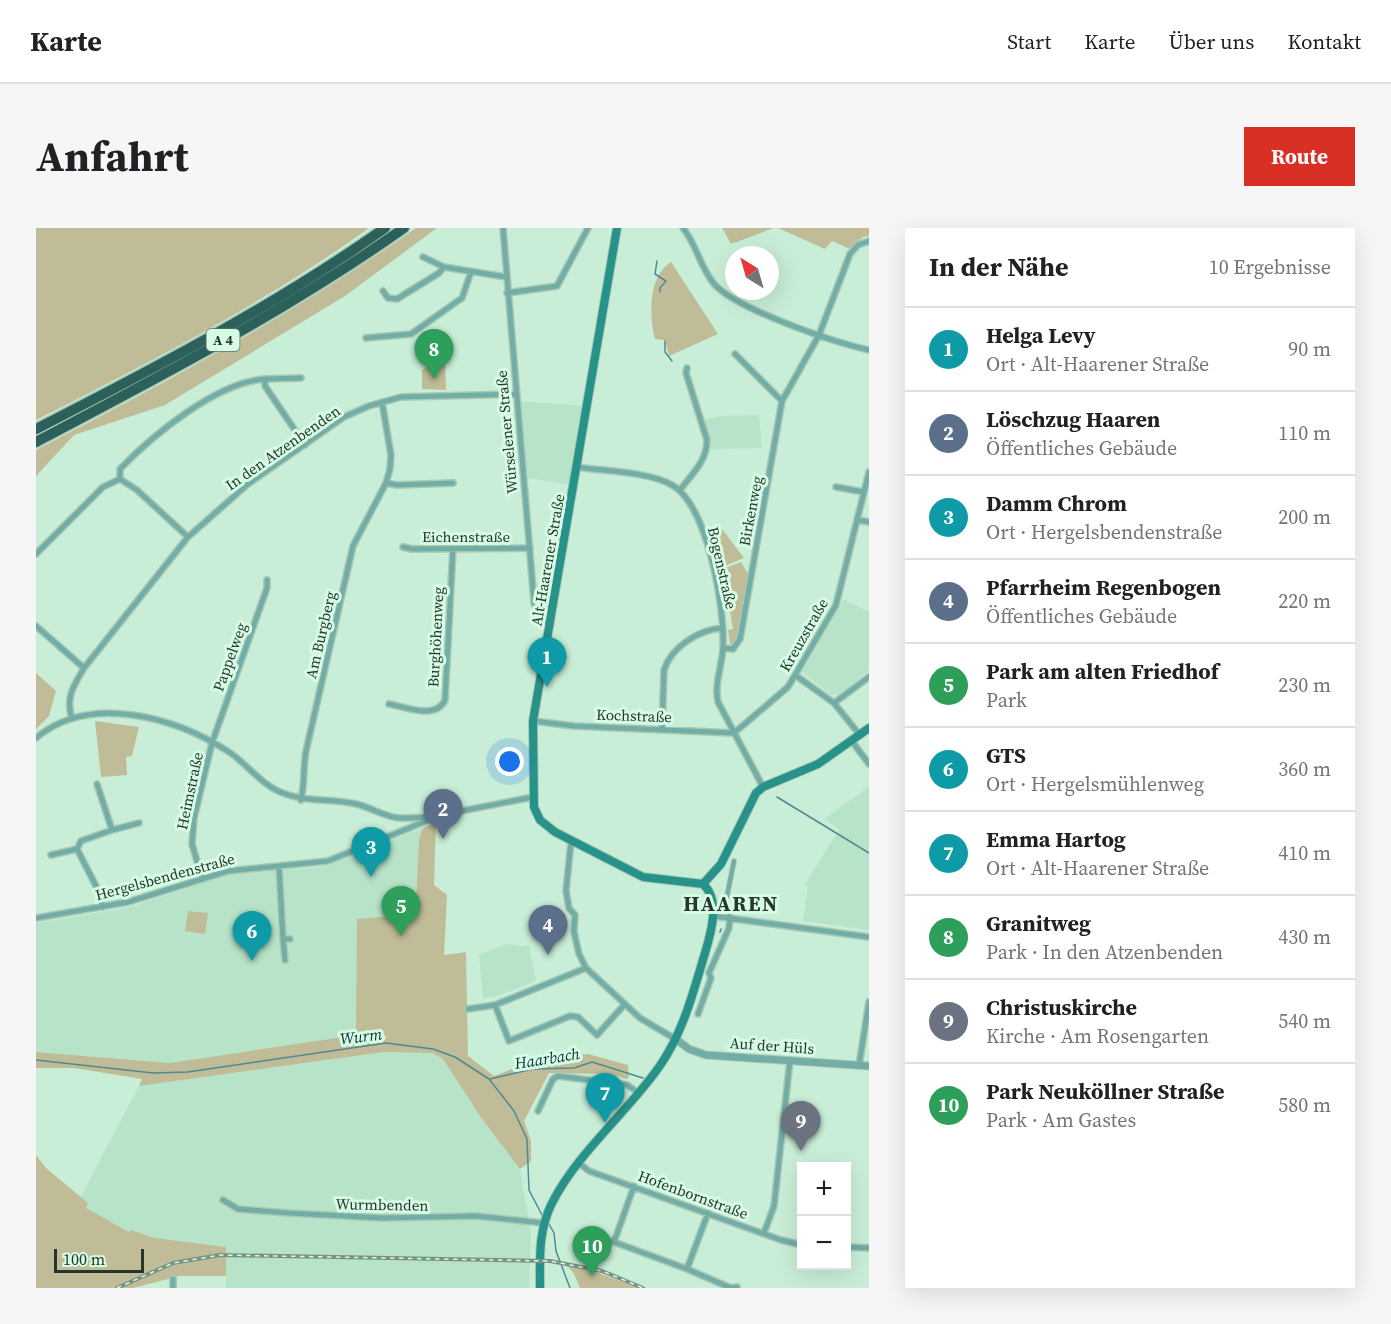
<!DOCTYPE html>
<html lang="de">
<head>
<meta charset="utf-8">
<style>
  body { margin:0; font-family:"Source Serif 4",serif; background:#f6f6f6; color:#202124 }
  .controls { position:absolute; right:18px; bottom:18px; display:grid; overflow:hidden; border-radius:0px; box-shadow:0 6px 24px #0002 }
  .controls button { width:54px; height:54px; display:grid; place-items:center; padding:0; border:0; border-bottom:2px solid #e0e0e0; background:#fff; color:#202124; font:30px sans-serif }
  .compass { position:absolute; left:689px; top:18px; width:54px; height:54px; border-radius:50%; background:#fff; box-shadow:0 6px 24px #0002; rotate:323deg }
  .scale { position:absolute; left:18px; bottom:15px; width:90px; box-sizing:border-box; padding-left:6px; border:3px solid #27362d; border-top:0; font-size:16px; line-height:21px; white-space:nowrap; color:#27362d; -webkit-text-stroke:4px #d6fce5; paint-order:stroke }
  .you { position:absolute; left:474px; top:534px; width:21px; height:21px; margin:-15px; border:4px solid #fff; border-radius:50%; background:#1a73e8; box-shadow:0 0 0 9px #1a73e833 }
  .badge { display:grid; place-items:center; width:39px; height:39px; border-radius:50%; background:#d93025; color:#fff; font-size:20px; font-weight:700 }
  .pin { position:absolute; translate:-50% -50px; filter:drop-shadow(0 2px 3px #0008) }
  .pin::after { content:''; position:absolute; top:32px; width:21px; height:18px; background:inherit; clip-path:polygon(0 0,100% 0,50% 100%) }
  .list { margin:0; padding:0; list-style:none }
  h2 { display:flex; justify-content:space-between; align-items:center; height:78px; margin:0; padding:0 24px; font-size:26px }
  h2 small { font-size:20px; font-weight:400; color:#757577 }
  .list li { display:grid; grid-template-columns:39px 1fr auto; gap:18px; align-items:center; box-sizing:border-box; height:84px; padding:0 24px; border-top:2px solid #e0e0e0 }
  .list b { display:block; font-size:22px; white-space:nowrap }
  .list p { margin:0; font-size:20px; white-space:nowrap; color:#757577 }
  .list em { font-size:20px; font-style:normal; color:#757577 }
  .map { position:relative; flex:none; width:833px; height:1060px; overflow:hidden; border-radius:0px }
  header { display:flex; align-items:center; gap:36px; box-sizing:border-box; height:84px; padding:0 30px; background:#fff; border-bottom:2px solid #e0e0e0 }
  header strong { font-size:28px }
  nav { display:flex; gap:33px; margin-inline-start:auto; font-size:21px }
  .intro { display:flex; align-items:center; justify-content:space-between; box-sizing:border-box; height:144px; padding:0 36px }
  h1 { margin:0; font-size:42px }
  .button { padding:15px 27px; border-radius:0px; background:#d93025; color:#fff; font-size:21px; font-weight:700 }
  main { display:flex; gap:36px; padding:0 36px }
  aside { flex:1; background:#fff; border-radius:0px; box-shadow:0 6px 24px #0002 }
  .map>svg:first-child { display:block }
  .built { fill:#b7e4c9 }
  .green { fill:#bfbc97 }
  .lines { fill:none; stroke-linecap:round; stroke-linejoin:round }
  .stream { stroke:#4f8a92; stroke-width:1.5 }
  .pedestrian-casing { stroke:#a9c9b6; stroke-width:6 }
  .minor-casing { stroke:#a9c9b6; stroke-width:8 }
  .tertiary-casing { stroke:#a9c9b6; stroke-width:9 }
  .secondary-casing { stroke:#a9c9b6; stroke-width:10 }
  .motorway-casing { stroke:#a9c9b6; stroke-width:13 }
  .pedestrian { stroke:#72aea6; stroke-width:4 }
  .minor { stroke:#72aea6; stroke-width:5 }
  .tertiary { stroke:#72aea6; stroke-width:7 }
  .secondary { stroke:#269289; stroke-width:8 }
  .motorway { stroke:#2c605a; stroke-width:10 }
  .rail-casing { stroke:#799383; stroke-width:4 }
  .rail { stroke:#d6fce5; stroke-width:1.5; stroke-dasharray:4.5; stroke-linecap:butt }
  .labels { text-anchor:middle; stroke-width:6; stroke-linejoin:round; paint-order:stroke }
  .shield { fill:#d6fce5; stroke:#5c7164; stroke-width:1.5 }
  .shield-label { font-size:14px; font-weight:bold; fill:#27362d }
  .street-label { font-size:15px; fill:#27362d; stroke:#d6fce5 }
  .water-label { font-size:16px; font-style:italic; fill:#0b3239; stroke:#d6fce5 }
  .district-label { font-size:21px; font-weight:bold; letter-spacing:1.5px; fill:#27362d; stroke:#d6fce5 }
</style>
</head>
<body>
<header>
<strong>Karte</strong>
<nav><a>Start</a><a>Karte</a><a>Über uns</a><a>Kontakt</a></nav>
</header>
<div class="intro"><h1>Anfahrt</h1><a class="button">Route</a></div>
<main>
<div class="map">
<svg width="833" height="1060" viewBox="0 0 833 1060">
  <rect width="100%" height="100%" fill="#c9eed8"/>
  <path class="built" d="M485,173l62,5 -12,79 -43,-7z
    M723,187l3,33 -51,1 -6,-29 15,-4z
    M808,371l25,13v59l-30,23 -8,1 -29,-23z
    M833,559v143l-66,-9 5,-35h-4l35,-57 -15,-10z
    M387,600l-1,9 -3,2 -3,63 -21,14 -38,4v115l-187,28 -134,-11v-129l91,-15 102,-34 83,-6 17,-3z
    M471,716l15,2 7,-1 7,36 -41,16 -12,1 -4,-43z
    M348,824l48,1 11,5 39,61 38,50 11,65 -2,54h-303v-41l-71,-9 -24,-8 -1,2 -45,-24 -5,-10 59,-112z"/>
  <path class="green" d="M0,0h333c-104,75 -219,134 -333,192z
    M380,0h21l-92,68 -180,109 -91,30 -38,41v-26c130,-68 260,-137 380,-222z
    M686,0h52l-43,16z
    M742,0h91v8l-6,1 -13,12 -18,-8 -7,8z
    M635,34l47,72 -49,22 -4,-16 -10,-1c-6,-24 -7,-62 16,-77z
    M409,127l1,35 -24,-1v-19z
    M686,301l22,29 -22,9 -8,-30 -5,1z
    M705,334l7,12 -11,66 -7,5 -2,-15 5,-1 -10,-60z
    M0,445l20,18 -7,25 -13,13z
    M59,493l44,6 -7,29 -6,1 1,18 -26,2z
    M400,594l-2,63 13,10 -3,60 22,-3 2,104 26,20 38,-15 56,-7 40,11 1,12 -2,2 -17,-5 -61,-1 -25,48 7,20v20l-11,8 -38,-50 -39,-60 -11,-6 -48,-1 -245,34 3,-7 -68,-11h-38v-16l134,11 186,-28 1,-116 37,-3 3,-16 19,1 3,-62 4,-11z
    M152,683l20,2 -3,21 -20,-3z
    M0,927l10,13 42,35 -2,5 43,24 2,-2 24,8 71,9v29h-46l-47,12h-97z
    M531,1037l27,6 44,17h-58l-6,-14z"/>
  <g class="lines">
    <path class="stream" d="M621,33l-2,13 11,7 -6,7v4
      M629,113v11l7,9
      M741,569l92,56
      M684,704l1,-3
      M0,832l117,13 35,-1 198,-29 47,6 22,8 34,22 25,32 13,28 2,51 13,25
      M454,851l43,-10 41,-1 18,-6 51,16
      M513,996l5,9 2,18 14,37"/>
    <g class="pedestrian-casing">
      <path id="pedestrian" d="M694,690l-4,-17 8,-40"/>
    </g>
    <g class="minor-casing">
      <path id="minor" d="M467,0l31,374 5,17 12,5
        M647,0c14,17 17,40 32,57 24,25 118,57 154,65
        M387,29l21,10 62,10
        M347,63l5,7 9,1 42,-26 5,-6
        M471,65l50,-7 31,-58
        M330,110l45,-4 51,-36 9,-26
        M699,126l47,47
        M265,150l-36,1v7l40,59
        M541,239c27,4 73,5 95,18 36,20 53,124 51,163 -1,18 -9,36 -5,54l45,85
        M84,251v-10c33,-34 97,-87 145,-90
        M350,255l11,2 56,-2
        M800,259l28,5
        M644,262c12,-16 27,-29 27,-50l-21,-67 1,-5
        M822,292l11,2
        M367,319l9,2 118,-1
        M0,326l67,-67 17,-8 17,11 51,47
        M0,398l48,42
        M687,420l10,1 7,-10 42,-238 37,-66 31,-81 8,-9 11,-4
        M759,447l39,28 25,31
        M798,475l35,-26
        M353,476c17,3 47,16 56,-4l8,-151
        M36,490c-7,-20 2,-33 12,-50l104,-131 60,-53 96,-67 25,-11 32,-9 114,-3
        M497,493l41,5 160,7
        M626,501l2,-59c8,-24 35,-40 58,-42
        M698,505l54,-46 48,-82 33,-133
        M0,510c54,-45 139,-21 193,14 17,11 29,29 47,38 26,13 52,8 80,14 14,3 31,14 44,14 9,0 18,0 27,-1
        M815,512l18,24
        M61,556l15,46 -31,11 -4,8 19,37 7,21
        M265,572c4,-17 2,-33 5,-49l47,-205 33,-63 4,-14 1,-14 -9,-53
        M76,602l27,-7
        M535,614l-5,49 3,17 6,7 -1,17 5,22 7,14 54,50 37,22
        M15,627l26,-6
        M243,638l4,73
        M166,650l-10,-34 2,-26 18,-75 55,-155v-8
        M677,688l156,21
        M0,690l92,-16 100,-31 100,-10 113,-46 92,-18
        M249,732l-2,-21h7
        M459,777l14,36 61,-25 8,1 19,18 28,-31
        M432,781l27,-4 91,-37
        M662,786l13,-36 -2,-5 20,-45 1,-10
        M823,837l10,-63
        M502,883l15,-32 5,-3 69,9 12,8
        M543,935l10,8 192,69 21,5
        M598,958l-20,56 73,27 21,-56
        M187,972l15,9 50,4 94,5 94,-2 67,7
        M728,1005l10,-27 16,-146
        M564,1011l14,3
        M810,1019l23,1
        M651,1041l44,19 6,-1
        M137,1051v9"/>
    </g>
    <g class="tertiary-casing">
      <path id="tertiary" d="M641,812l12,9 17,6 163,11"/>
    </g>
    <g class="secondary-casing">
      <path id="secondary" d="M667,656l18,-20 35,-71 7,-6 55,-23 51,-36
        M504,1060c0,-30 -2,-57 12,-85 26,-51 74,-89 107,-136 24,-34 34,-74 46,-114 6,-20 16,-53 -2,-69l-60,-7 -88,-45 -15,-12 -6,-13 -1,-86 84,-493"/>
    </g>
    <g class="motorway-casing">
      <path id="motorway" d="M0,201c117,-60 242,-125 349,-201
        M0,214c125,-66 252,-132 368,-214"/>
    </g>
    <use href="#pedestrian" class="pedestrian"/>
    <use href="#minor" class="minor"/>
    <use href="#tertiary" class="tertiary"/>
    <use href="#secondary" class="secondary"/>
    <use href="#motorway" class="motorway"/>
    <g class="rail-casing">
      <path id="rail" d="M81,1060l56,-25 47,-8 330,6 52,10 41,17"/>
    </g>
    <use href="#rail" class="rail"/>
  </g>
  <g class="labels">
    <rect class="shield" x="170.5" y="101" width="33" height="22" rx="4.5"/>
    <g class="shield-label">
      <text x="187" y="117">A 4</text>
    </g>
    <g class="street-label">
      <text transform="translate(471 204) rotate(-95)" y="5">Würselener Straße</text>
      <text transform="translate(247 220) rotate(-35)" y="5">In den Atzenbenden</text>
      <text transform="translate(715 283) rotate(-79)" y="5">Birkenweg</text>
      <text x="430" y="314">Eichenstraße</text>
      <text transform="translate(512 332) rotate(-80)" y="5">Alt-Haarener Straße</text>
      <text transform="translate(686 340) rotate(77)" y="5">Bogenstraße</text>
      <text transform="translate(285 407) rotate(-77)" y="5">Am Burgberg</text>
      <text transform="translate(768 407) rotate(-60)" y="5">Kreuzstraße</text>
      <text transform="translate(400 409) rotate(-87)" y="5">Burghöhenweg</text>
      <text transform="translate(194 429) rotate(-70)" y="5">Pappelweg</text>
      <text transform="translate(598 488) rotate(2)" y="5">Kochstraße</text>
      <text transform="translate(154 563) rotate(-78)" y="5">Heimstraße</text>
      <text transform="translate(129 649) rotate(-15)" y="5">Hergelsbendenstraße</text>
      <text transform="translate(736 818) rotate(4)" y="5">Auf der Hüls</text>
      <text transform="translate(657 967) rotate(20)" y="5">Hofenbornstraße</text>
      <text transform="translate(346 977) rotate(1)" y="5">Wurmbenden</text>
    </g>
    <g class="water-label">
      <text transform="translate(325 808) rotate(-7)" y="6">Wurm</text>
      <text transform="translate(511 830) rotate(-9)" y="6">Haarbach</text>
    </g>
    <g class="district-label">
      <text x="695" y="683">HAAREN</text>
    </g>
  </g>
</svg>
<div class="controls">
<button>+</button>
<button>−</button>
</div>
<svg class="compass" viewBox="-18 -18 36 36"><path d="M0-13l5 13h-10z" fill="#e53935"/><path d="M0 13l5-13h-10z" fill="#757577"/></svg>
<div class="scale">100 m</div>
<div class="you"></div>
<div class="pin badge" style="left:511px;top:459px;background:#0f9aa8">1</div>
<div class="pin badge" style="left:407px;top:611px;background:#5c6f8a">2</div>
<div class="pin badge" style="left:335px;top:649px;background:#0f9aa8">3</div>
<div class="pin badge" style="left:512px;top:727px;background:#5c6f8a">4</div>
<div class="pin badge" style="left:365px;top:708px;background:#2e9e5b">5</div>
<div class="pin badge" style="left:216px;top:733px;background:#0f9aa8">6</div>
<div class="pin badge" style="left:569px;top:895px;background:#0f9aa8">7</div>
<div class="pin badge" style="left:398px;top:151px;background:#2e9e5b">8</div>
<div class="pin badge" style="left:765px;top:923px;background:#6b7280">9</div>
<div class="pin badge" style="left:556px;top:1048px;background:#2e9e5b">10</div>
</div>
<aside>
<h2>In der Nähe<small>10 Ergebnisse</small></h2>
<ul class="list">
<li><span class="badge" style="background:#0f9aa8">1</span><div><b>Helga Levy</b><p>Ort · Alt-Haarener Straße</p></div><em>90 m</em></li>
<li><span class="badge" style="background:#5c6f8a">2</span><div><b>Löschzug Haaren</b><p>Öffentliches Gebäude</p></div><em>110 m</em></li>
<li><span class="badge" style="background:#0f9aa8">3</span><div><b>Damm Chrom</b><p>Ort · Hergelsbendenstraße</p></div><em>200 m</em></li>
<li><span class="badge" style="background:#5c6f8a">4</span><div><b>Pfarrheim Regenbogen</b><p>Öffentliches Gebäude</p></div><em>220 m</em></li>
<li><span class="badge" style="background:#2e9e5b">5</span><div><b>Park am alten Friedhof</b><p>Park</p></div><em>230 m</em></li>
<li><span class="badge" style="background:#0f9aa8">6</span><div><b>GTS</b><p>Ort · Hergelsmühlenweg</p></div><em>360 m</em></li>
<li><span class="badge" style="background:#0f9aa8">7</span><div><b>Emma Hartog</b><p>Ort · Alt-Haarener Straße</p></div><em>410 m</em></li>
<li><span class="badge" style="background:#2e9e5b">8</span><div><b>Granitweg</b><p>Park · In den Atzenbenden</p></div><em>430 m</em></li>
<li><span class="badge" style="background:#6b7280">9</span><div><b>Christuskirche</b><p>Kirche · Am Rosengarten</p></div><em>540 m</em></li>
<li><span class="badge" style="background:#2e9e5b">10</span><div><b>Park Neuköllner Straße</b><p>Park · Am Gastes</p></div><em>580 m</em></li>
</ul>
</aside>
</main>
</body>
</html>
